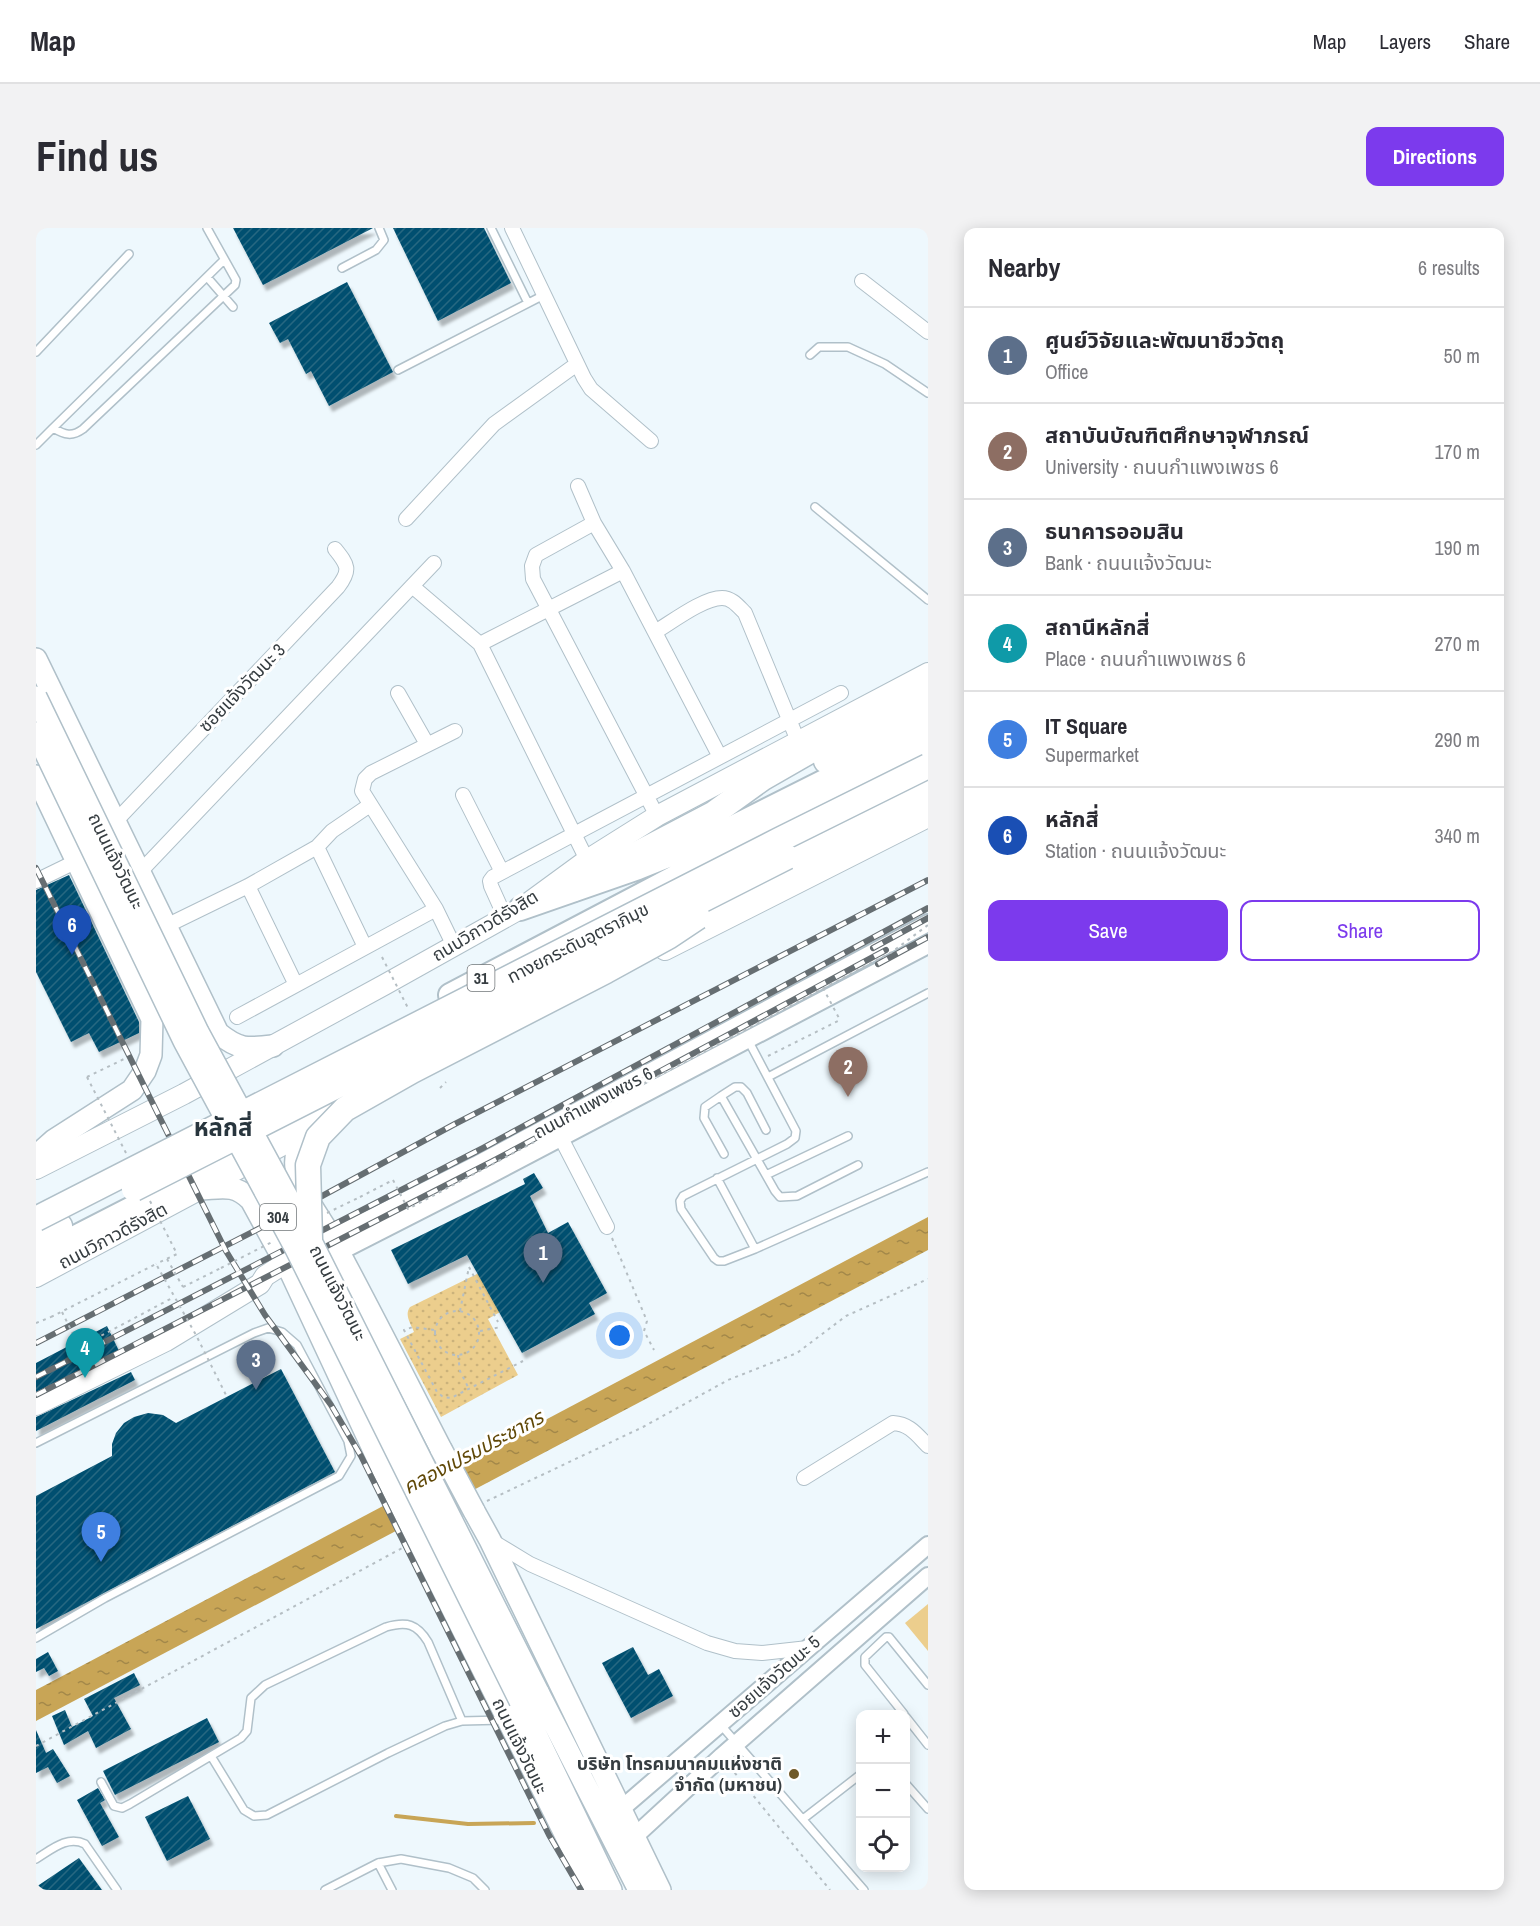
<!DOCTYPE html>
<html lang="en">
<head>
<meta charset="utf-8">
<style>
  body { margin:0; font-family:"Archivo Narrow","Noto Sans Thai",sans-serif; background:#f2f2f3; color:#2b2b33 }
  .controls { position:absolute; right:18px; bottom:18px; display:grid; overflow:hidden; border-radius:12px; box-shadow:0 3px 15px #0003 }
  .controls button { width:54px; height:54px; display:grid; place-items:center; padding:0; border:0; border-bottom:2px solid #e1e1e2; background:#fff; color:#2b2b33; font:30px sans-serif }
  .you { position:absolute; left:584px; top:1108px; width:21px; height:21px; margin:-15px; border:4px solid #fff; border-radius:50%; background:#1a73e8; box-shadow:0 0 0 9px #1a73e833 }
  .badge { display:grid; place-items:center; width:39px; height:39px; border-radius:50%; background:#7c3aed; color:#fff; font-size:20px; font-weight:700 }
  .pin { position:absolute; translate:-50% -50px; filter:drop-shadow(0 2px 3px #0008) }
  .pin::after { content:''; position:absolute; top:32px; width:21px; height:18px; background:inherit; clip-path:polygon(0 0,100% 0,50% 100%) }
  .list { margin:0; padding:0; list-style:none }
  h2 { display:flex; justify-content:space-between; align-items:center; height:78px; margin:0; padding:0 24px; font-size:26px }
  h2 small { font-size:20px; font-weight:400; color:#7c7c81 }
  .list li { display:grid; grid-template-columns:39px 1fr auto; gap:18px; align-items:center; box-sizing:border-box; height:96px; padding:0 24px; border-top:2px solid #e1e1e2 }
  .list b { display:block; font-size:22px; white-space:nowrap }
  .list p { margin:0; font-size:20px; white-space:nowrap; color:#7c7c81 }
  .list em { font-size:20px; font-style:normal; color:#7c7c81 }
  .actions { display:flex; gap:12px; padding:18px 24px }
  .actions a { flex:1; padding:14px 0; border:2px solid #7c3aed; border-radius:12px; text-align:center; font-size:21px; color:#7c3aed }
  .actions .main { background:#7c3aed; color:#fff }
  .icon { flex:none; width:33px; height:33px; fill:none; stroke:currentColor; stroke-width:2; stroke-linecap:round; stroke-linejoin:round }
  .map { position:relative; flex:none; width:892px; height:1662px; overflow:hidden; border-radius:12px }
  header { display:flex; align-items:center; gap:36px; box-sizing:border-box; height:84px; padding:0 30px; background:#fff; border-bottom:2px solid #e1e1e2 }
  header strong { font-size:28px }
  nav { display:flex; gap:33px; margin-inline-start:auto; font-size:21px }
  .intro { display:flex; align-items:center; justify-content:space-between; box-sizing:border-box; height:144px; padding:0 36px }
  h1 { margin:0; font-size:42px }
  .button { padding:15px 27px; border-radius:12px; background:#7c3aed; color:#fff; font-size:21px; font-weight:700 }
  main { display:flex; gap:36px; padding:0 36px }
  aside { flex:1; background:#fff; border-radius:12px; box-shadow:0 3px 15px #0003 }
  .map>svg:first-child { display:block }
  .park { fill:url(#park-dots) }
  .pitch { fill:#ecce8d }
  .water { fill:url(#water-ripples) }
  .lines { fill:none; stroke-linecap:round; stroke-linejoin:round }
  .stream { stroke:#c8a556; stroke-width:4 }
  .building { fill:url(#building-hatch); filter:url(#shadow) }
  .service-casing { stroke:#b0c0c9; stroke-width:10 }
  .minor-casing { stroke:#b0c0c9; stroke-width:16 }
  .tertiary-casing { stroke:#b0c0c9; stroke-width:20 }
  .secondary-casing { stroke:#b0c0c9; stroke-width:22 }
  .primary-casing { stroke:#b0c0c9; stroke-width:24 }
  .trunk-casing { stroke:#b0c0c9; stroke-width:26 }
  .motorway-casing { stroke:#b0c0c9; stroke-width:27 }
  .path { stroke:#b5bec3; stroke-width:2; stroke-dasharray:3 4.5; stroke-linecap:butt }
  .service { stroke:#fff; stroke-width:7 }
  .minor { stroke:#fff; stroke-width:14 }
  .tertiary { stroke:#fff; stroke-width:16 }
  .secondary { stroke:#fff; stroke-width:20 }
  .primary { stroke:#fff; stroke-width:21 }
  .trunk { stroke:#fff; stroke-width:22 }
  .motorway { stroke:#fff; stroke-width:24 }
  .rail-casing { stroke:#666e72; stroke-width:6 }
  .rail { stroke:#fff; stroke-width:4; stroke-dasharray:11; stroke-linecap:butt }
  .primary-bridge-casing { stroke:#b0c0c9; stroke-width:24; stroke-linecap:butt }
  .motorway-bridge-casing { stroke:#b0c0c9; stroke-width:27; stroke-linecap:butt }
  .path-bridge { stroke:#b5bec3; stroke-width:2; stroke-dasharray:3 4.5; stroke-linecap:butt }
  .primary-bridge { stroke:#fff; stroke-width:21 }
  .motorway-bridge { stroke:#fff; stroke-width:24 }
  .poi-dot { fill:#6f5928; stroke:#fff; stroke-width:2 }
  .labels { text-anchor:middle; stroke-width:6; stroke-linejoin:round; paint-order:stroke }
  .shield { fill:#fff; stroke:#72777a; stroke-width:1.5 }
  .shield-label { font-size:16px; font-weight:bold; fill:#363d41 }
  .street-label { font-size:18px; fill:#363d41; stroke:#fff }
  .poi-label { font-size:18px; font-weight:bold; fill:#363d41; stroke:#fff; text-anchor:end }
  .water-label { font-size:20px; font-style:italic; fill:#604807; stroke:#fff }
  .district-label { font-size:24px; font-weight:bold; fill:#28353d; stroke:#fff }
</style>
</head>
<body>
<header>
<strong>Map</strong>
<nav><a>Map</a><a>Layers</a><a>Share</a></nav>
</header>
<div class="intro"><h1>Find us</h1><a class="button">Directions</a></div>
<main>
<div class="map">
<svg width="892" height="1662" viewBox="0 0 892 1662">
  <defs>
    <pattern id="park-dots" width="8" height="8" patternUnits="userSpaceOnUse" patternTransform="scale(1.5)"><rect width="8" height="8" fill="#ecce8d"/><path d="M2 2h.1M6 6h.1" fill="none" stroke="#cbb27b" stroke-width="1.8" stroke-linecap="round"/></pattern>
    <pattern id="water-ripples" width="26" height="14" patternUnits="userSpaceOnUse" patternTransform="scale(1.5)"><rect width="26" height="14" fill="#c8a556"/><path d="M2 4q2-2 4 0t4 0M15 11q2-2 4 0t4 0" fill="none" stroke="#a38849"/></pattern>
    <pattern id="building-hatch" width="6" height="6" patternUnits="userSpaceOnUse" patternTransform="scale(1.5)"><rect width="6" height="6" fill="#005070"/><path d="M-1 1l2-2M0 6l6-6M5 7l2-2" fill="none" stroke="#276781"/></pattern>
    <filter id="shadow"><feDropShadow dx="3.5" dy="6" stdDeviation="1.5" flood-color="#0004"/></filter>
  </defs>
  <rect width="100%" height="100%" fill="#eef8fd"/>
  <path class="park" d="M443,1045l21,39 -12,7 30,56 -77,42 -41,-78 14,-7c-3,-8 -10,-17 -4,-25z"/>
  <path class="pitch" d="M892,1376v47l-23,-28z"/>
  <path class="water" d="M892,989v33l-892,471v-31z"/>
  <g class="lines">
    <path class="stream" d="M360,1588l72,8 66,-1"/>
  </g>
  <path class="building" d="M197,0h140l-110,57z
    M357,0h91l27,55 -73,38z
    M311,54l46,90 -64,34 -18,-35 -5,3 -18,-35 -8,4 -11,-20z
    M33,647l70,147v11l-40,19 -10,-19 -18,9 -35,-70v-82z
    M498,945l9,15 -13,8 18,37 20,-11 39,71 -18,10 6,11 -73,39 -55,-98 -59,29 -17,-34 134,-66 -2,-5z
    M71,1098l12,25 -83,41v-29z
    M245,1141l54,103 -299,157v-133l76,-40v-12l4,-11 8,-10 10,-6 14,-4 15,2 13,8z
    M95,1144l4,8 -99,51v-14z
    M597,1419l15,28 11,-6 14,27 -42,22 -29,-55z
    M12,1424l10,19 -9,5 -5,-8 -8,4v-13z
    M98,1445l6,12 -26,13 17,31 -35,19 -8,-17 -24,14 -12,-29 13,-6 7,17 21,-11 -9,-17z
    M171,1490l12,24 -104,53 -12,-24z
    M0,1502l10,23 7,-4 17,27 -13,7 -9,-16 -12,6z
    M62,1560l7,12 -5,3 19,34 -17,9 -25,-46z
    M152,1568l22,43 -43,22 -22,-44z
    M43,1630l23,32h-66v-3z"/>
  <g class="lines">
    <g class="service-casing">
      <path id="service" d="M455,0l37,75
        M306,40l34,-18 8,-10 -5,-12
        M171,49l26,30
        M0,124l93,-98
        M774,127l9,-8h29l37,17 43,29
        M362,142l146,-75
        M17,200l171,-168
        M0,217l17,-17c12,7 19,9 30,1l152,-144 1,-5 -29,-52
        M779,279l113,93
        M712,812l48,91 -1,7 -8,6 -104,52 -3,5 1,8 33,49 4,3h6l31,-12 173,-77
        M732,849l160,-84
        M685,868l-16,11 -1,11 20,36
        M730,902l-19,-37 -6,-6h-6l-14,9 54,95 5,6 17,-1 61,-31
        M730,947l82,-39
        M681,950l38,71
        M0,1215l218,-110 14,-5 14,4 15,13 51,96 3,15 -12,20 -234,122 -69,40
        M868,1486l-39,-49v-8l21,-20h3l39,48
        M870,1489l22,28
        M684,1496l144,166
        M175,1528l33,54 10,6 13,-1 121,-62 57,-27 17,-5 41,-1
        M65,1554l13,24 8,2 8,-4 111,-66 6,-7 4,-33 14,-13 121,-58c21,-6 31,-3 42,15l34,79
        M870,1556l22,25
        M767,1591l58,-45
        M0,1631c15,-9 31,-24 49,-15l32,46
        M289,1662l53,-27
        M356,1662l-14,-27 23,-4 48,9 24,10 12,12"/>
    </g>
    <g class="minor-casing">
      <path id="minor" d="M476,0l72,150 7,11 60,52
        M826,53l66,51
        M542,258l16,37 29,48 97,186
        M370,291l88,-95 83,-60
        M558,295l-58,32 -4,11 1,13 124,237
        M376,358l68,58 107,216
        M619,404c17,-10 48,-34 67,-34 10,0 16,8 23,15l53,128
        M444,416l143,-73
        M362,465l29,51
        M427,567l39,77
        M79,594l223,-235c13,-17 10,-22 -3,-38
        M104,644l294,-309
        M0,653l41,-20
        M212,658l48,99
        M469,689l-14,-31 -1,-5 3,-4 348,-184
        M130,698l82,-40 69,-39
        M418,718l-18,-37 -74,-118 3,-12 6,-6 84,-42
        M329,719l-48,-100 15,-16 38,-26
        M201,789l199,-108
        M525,910l46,89
        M768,1250l89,-55c17,1 24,12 35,23
        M456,1313l38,23 177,79 28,8 27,2 46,-5"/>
    </g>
    <g class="tertiary-casing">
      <path id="tertiary" d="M295,1010l145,-73 452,-242
        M303,1024l145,-74 444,-233
        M584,1582l308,-265
        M598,1609l88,-81 206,-180"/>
    </g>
    <g class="secondary-casing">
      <path id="secondary" d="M629,722l263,-133
        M0,941l148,-75 200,-109 136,-76 67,-49 70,-44 271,-143
        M0,1049l277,-148
        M0,1177l130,-64 94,-57 5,-8 33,-21"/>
    </g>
    <g class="primary-casing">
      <path id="primary" d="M0,431l182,374c21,17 29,16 55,13
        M0,548l116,243 -1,36 -6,16 -13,19 -78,50 -18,16
        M270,905c-5,11 -12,21 -10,34 3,26 25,51 37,74 37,69 72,138 108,208
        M164,961c22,-1 34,-6 51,11l41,75 91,195 210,420
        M438,1283l16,29 170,350
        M502,1464l101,198
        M484,1473l91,189"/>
    </g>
    <g class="trunk-casing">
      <path id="trunk" d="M484,681l118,-41 67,-27 223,-112
        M645,698l247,-126
        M414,767l320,-168 158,-77
        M0,1029l322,-165"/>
    </g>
    <g class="motorway-casing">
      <path id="motorway" d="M790,533l70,-37 32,-14
        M751,629l141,-73
        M538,661l34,-20 105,-55 50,-36 138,-79 27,-12
        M0,1008l24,-10"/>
    </g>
    <path class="path" d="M732,828l72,-36
      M51,849l41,-20
      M404,860l6,-6
      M324,969l33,-17
      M576,1010l35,83 -3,10 10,19
      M433,1039l29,55
      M147,1059l38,-19
      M399 1105a22 22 0 1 1 44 0a22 22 0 1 1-44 0Z
      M424,1083l9,-44
      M0,1095l15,-6
      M398,1102l-21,-3 -9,3 33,62 6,5 8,1 72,-37
      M444,1103l21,-4
      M41,1114l3,5 94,-50
      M422,1127l2,16 9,18
      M451,1273l156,-74 85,-47 69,-27 49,-37 82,-37
      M0,1518l368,-199
      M694,1539l100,123"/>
    <use href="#service" class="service"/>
    <use href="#minor" class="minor"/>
    <use href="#tertiary" class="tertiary"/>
    <use href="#secondary" class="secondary"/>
    <use href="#primary" class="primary"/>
    <use href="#trunk" class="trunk"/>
    <use href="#motorway" class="motorway"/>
    <g class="rail-casing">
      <path id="rail" d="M0,640l190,383 39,64 66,90 30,51 188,379 32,55
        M837,720l55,-30
        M842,736l50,-27
        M0,1115l275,-141 142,-77 475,-245
        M0,1149l447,-229 445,-240
        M0,1167l455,-233 395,-212"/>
    </g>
    <use href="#rail" class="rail"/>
    <g class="primary-bridge-casing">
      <path id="primary-bridge" d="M0,469l162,335 112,207 228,453
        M0,505l148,308 112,208 224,452
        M405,1221l33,62"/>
    </g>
    <g class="motorway-bridge-casing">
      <path id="motorway-bridge" d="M98,961l653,-332
        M0,991l743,-379 149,-74
        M274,1011l-2,-74 10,-28 27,-28 67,-38 194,-100 62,-34 30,-20"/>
    </g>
    <path class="path-bridge" d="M346,729l27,53
      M787,760l17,32
      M51,849l39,76
      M357,952l15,29 484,-257 36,-27
      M114,973l27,53 -21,10
      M291,985l33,-16
      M131,1031l16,28
      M185,1040l53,-27
      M26,1084l15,30
      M15,1089l105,-53 40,71 31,62"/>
    <use href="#primary-bridge" class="primary-bridge"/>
    <use href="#motorway-bridge" class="motorway-bridge"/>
  </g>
  <circle class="poi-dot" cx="758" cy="1546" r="6"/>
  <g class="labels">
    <g class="shield">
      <rect x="431.5" y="737" width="27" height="26" rx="4.5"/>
      <rect x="224" y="976" width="36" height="26" rx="4.5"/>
    </g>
    <g class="shield-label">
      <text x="445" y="756">31</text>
      <text x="242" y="995">304</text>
    </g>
    <g class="street-label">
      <text transform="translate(206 460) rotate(-46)" y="6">ซอยแจ้งวัฒนะ 3</text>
      <text transform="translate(80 633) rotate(64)" y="6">ถนนแจ้งวัฒนะ</text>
      <text transform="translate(449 698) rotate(-31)" y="6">ถนนวิภาวดีรังสิต</text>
      <text transform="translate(542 715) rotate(-27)" y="6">ทางยกระดับอุตราภิมุข</text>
      <text transform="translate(557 875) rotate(-28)" y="6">ถนนกำแพงเพชร 6</text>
      <text transform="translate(77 1008) rotate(-28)" y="6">ถนนวิภาวดีรังสิต</text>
      <text transform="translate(302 1065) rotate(63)" y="6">ถนนแจ้งวัฒนะ</text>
      <text transform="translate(738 1449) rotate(-41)" y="6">ซอยแจ้งวัฒนะ 5</text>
      <text transform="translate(484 1518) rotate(64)" y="6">ถนนแจ้งวัฒนะ</text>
    </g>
    <g class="poi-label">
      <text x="746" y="1542">บริษัท โทรคมนาคมแห่งชาติ<tspan x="746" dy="21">จำกัด (มหาชน)</tspan></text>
    </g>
    <g class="water-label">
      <text transform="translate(437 1224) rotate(-28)" y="7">คลองเปรมประชากร</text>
    </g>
    <g class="district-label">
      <text x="187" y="908">หลักสี่</text>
    </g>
  </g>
</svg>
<div class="controls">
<button>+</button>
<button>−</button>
<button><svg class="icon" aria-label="locate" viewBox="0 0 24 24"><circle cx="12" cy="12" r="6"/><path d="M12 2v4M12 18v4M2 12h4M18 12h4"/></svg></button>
</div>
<div class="you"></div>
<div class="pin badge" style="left:507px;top:1055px;background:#5c6f8a">1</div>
<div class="pin badge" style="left:812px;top:869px;background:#8d6e63">2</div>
<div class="pin badge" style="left:220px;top:1162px;background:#5c6f8a">3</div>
<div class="pin badge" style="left:49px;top:1150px;background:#0f9aa8">4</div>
<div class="pin badge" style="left:65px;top:1334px;background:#3f7fe0">5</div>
<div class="pin badge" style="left:36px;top:727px;background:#1a4fb4">6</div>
</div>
<aside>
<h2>Nearby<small>6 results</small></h2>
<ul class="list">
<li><span class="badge" style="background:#5c6f8a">1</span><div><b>ศูนย์วิจัยและพัฒนาชีววัตถุ</b><p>Office</p></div><em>50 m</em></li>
<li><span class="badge" style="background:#8d6e63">2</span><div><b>สถาบันบัณฑิตศึกษาจุฬาภรณ์</b><p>University · ถนนกำแพงเพชร 6</p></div><em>170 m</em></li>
<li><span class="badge" style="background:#5c6f8a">3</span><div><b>ธนาคารออมสิน</b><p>Bank · ถนนแจ้งวัฒนะ</p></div><em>190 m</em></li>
<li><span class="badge" style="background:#0f9aa8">4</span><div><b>สถานีหลักสี่</b><p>Place · ถนนกำแพงเพชร 6</p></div><em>270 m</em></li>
<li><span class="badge" style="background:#3f7fe0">5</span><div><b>IT Square</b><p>Supermarket</p></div><em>290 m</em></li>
<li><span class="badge" style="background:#1a4fb4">6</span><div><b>หลักสี่</b><p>Station · ถนนแจ้งวัฒนะ</p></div><em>340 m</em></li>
</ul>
<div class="actions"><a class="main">Save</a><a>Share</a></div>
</aside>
</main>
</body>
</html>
